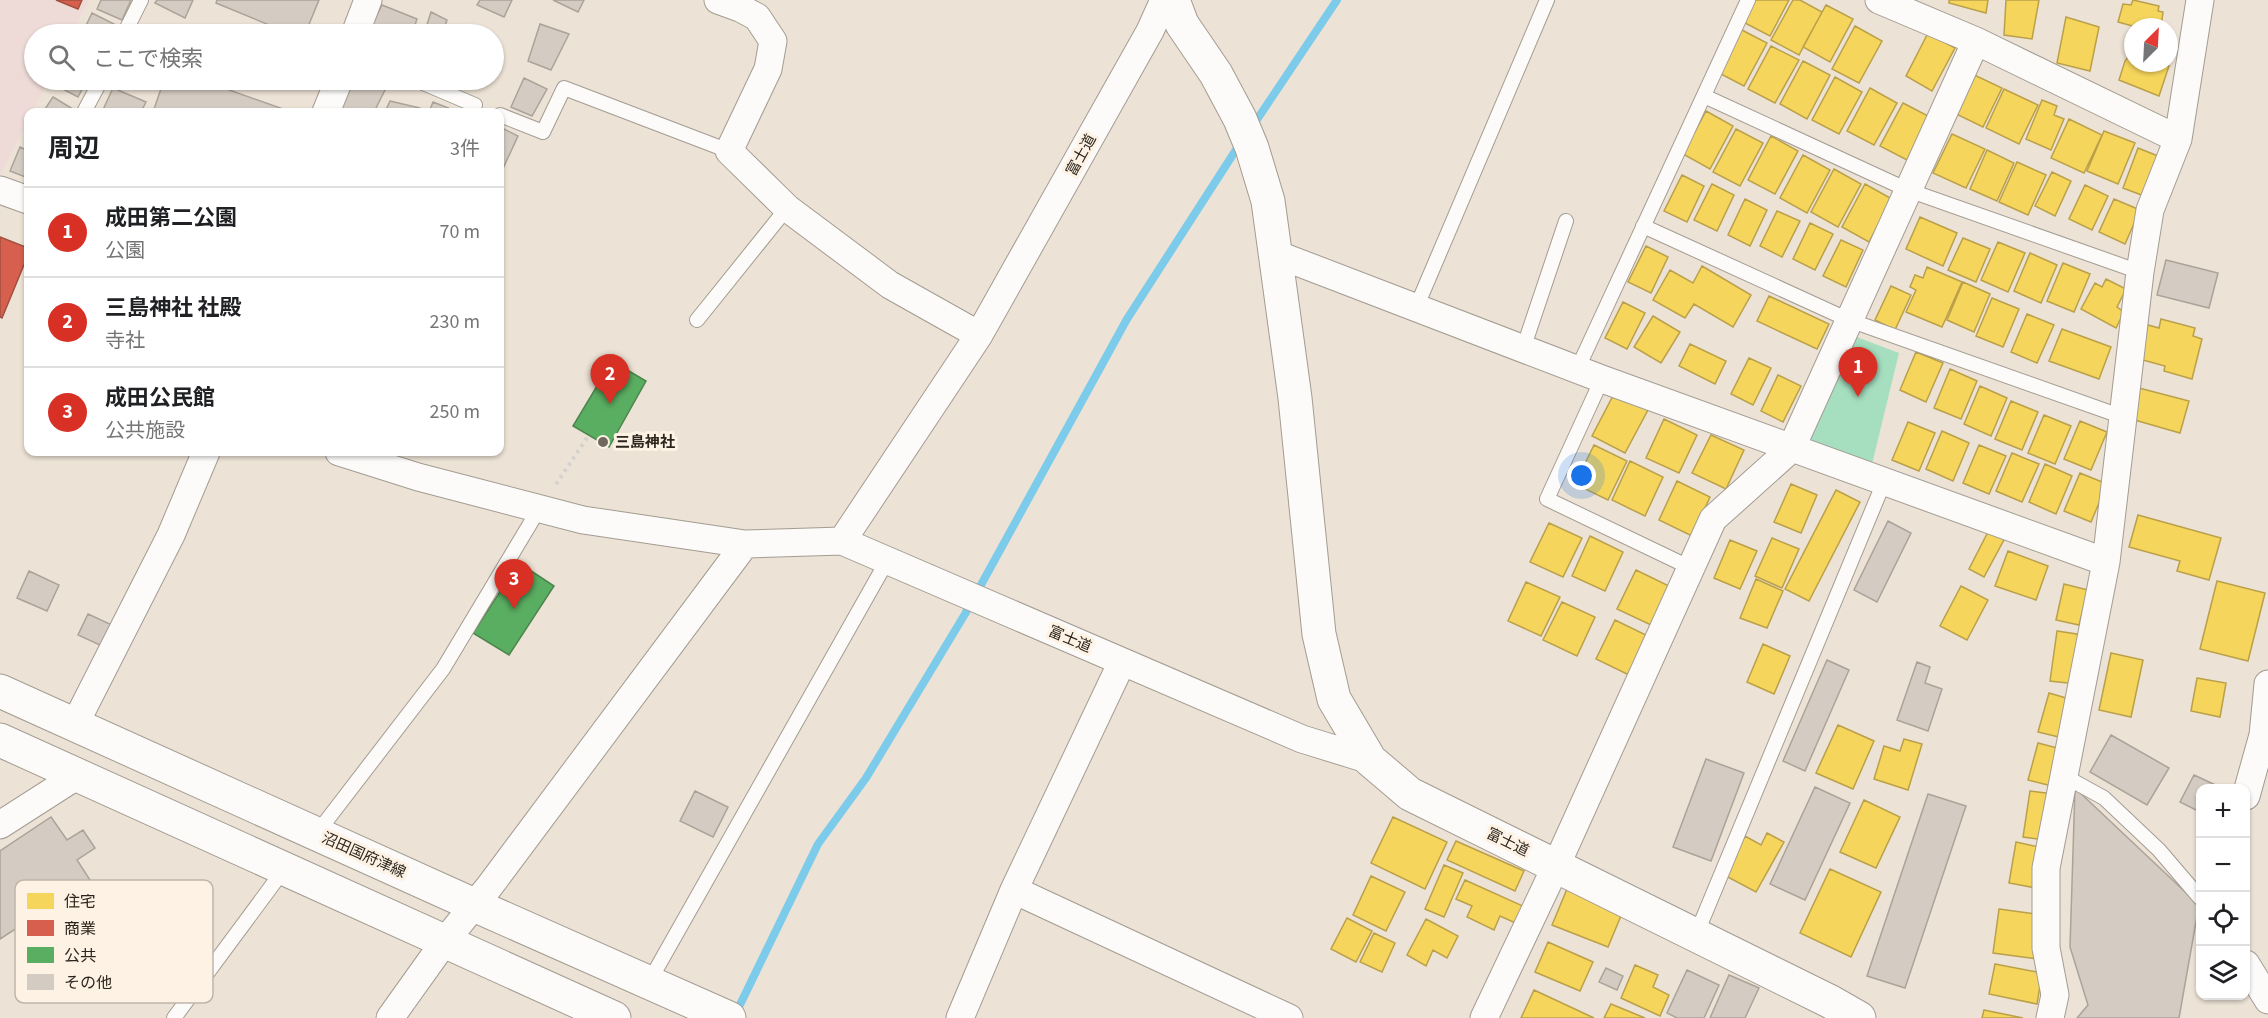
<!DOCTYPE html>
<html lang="ja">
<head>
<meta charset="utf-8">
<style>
  body { margin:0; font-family:"Source Sans 3","Noto Sans JP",sans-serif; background:#f6f6f6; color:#202124 }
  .controls { position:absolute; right:18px; bottom:18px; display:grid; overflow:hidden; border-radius:12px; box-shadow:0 2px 4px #0004 }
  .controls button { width:54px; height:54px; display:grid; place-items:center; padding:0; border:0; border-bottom:2px solid #e0e0e0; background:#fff; color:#202124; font:30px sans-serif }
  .compass { position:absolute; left:2124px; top:18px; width:54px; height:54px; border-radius:50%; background:#fff; box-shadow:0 2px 4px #0004; rotate:24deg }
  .you { position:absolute; left:1582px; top:476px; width:21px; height:21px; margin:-15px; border:4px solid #fff; border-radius:50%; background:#1a73e8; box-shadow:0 0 0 9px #1a73e833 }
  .badge { display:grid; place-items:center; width:39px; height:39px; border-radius:50%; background:#d93025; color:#fff; font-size:20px; font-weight:700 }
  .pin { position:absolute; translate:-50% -50px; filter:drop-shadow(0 2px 3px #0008) }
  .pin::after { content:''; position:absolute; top:32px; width:21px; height:18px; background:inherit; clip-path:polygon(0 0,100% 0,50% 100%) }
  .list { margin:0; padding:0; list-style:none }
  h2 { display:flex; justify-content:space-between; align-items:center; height:78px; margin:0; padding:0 24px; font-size:26px }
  h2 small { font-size:20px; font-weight:400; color:#757577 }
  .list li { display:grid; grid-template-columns:39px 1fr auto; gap:18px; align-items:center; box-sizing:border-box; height:90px; padding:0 24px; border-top:2px solid #e0e0e0 }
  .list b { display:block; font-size:22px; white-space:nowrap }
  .list p { margin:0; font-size:20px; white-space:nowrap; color:#757577 }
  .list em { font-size:20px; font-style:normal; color:#757577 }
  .icon { flex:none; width:33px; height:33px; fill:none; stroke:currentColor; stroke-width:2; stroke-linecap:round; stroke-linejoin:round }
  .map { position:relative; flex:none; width:2268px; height:1018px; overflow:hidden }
  .search { position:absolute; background:#fff; box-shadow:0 2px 4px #0004; left:24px; top:24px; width:480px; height:66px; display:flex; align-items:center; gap:15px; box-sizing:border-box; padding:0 21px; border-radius:33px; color:#757577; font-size:22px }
  .panel { position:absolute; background:#fff; box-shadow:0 2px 4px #0004; left:24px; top:108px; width:480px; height:348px; border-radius:12px }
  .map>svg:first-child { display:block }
  .commercial { fill:#eedbd8 }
  .green { fill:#a6dfc0 }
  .homes { fill:#f6d55c; stroke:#baa049; stroke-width:1.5 }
  .shops { fill:#d6604d; stroke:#a34f3f; stroke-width:1.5 }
  .public { fill:#5aae61; stroke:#4c854d; stroke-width:1.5 }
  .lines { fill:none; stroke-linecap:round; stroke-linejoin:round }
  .stream { stroke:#7ccbeb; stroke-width:8 }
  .building { fill:#d4ccc2; stroke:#aba399; stroke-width:1.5 }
  .service-casing { stroke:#a39c92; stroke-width:16 }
  .minor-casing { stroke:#a39c92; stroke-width:29 }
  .tertiary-casing { stroke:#a39c92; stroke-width:35 }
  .secondary-casing { stroke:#a39c92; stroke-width:35 }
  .path { stroke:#d5d2ce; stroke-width:4; stroke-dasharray:3 4.5; stroke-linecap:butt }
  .service { stroke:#fcfbf9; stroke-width:14 }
  .minor { stroke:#fcfbf9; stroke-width:27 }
  .tertiary { stroke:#fcfbf9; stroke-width:33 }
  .secondary { stroke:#fcfbf9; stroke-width:33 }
  .poi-dot { fill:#70685e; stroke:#fdf2e4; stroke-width:2 }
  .labels { text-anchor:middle; stroke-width:6; stroke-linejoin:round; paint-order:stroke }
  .street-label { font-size:15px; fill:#2d261e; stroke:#fdf2e4 }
  .poi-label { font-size:15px; font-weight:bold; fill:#2d261e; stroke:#fdf2e4; text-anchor:start }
  .key { fill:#fdf2e4; stroke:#bfb5a9; stroke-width:1.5 }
  .key-label { font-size:16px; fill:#2d261e }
</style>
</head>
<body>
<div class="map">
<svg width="2268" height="1018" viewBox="0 0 2268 1018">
  <rect width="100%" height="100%" fill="#ece2d5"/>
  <path class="commercial" d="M0,0h89l-18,34h-37v46h15l-17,32h-4v8l-28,56z"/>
  <path class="green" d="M1854,336l45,17 -27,111 -64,-23z"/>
  <path class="homes" d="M1755,0h34l-19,36 -27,-14z
    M1793,0h7l22,12 -23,43 -28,-15z
    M1949,0h39l-2,13 -37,-10z
    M2006,0h33l-7,39 -28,-4z
    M2133,0l26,6 -1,5 5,1 -2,15h-25l-18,-5 5,-18 8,1z
    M1826,5l27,14 -23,43 -27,-15z
    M2066,17l33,10 -9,44 -33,-8z
    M1855,26l27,15 -23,42 -27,-14z
    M1740,29l27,14 -23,43 -27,-14z
    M1928,33l27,15 -23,43 -26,-15z
    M1771,46l28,14 -24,43 -27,-14z
    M2133,51v12h30l6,3 -10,30 -40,-16 6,-19z
    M1803,61l27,14 -23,44 -27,-15z
    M1968,72l34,16 -19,39 -33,-16z
    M1835,77l27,15 -23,42 -27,-14z
    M1870,88l27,15 -23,42 -27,-14z
    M2004,89l34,16 -19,39 -33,-16z
    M2042,100l15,6 -3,9 10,4 -13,31 -25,-11z
    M1903,103l27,14 -23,43 -27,-14z
    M1706,111l27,15 -23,43 -27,-15z
    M2069,119l33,16 -18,38 -33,-15z
    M1736,129l27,14 -23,43 -27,-14z
    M2104,131l31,12 -17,41 -31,-13z
    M1952,134l33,15 -19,39 -33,-15z
    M1771,136l27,15 -23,43 -27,-14z
    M2138,148l20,8 -14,40 -21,-8z
    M1987,150l27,13 -17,38 -27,-12z
    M1803,155l27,15 -23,43 -27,-15z
    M2017,162l29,13 -18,40 -29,-13z
    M1834,169l27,15 -23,43 -27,-15z
    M2052,172l19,9 -16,35 -20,-10z
    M1682,175l22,11 -17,36 -23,-11z
    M1712,184l22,11 -17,36 -23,-11z
    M1865,184l27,15 -23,43 -27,-15z
    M2085,185l23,11 -16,34 -23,-11z
    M1745,199l22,11 -17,36 -22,-11z
    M2114,199l26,11 -15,34 -26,-12z
    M1777,211l23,10 -18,36 -22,-11z
    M1920,217l37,16 -14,33 -37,-17z
    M1810,223l23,11 -18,36 -22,-11z
    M1963,238l27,11 -14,33 -28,-12z
    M1841,240l22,10 -17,37 -23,-11z
    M1998,242l27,11 -17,39 -27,-12z
    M1646,246l22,11 -17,36 -23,-11z
    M2030,253l27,12 -16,38 -27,-12z
    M2063,263l27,11 -16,38 -27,-11z
    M1702,266l49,29 -18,32 -39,-23 -9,14 -32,-18 17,-30 23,13z
    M1927,267l35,15 -20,45 -36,-15 10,-22 -6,-3 5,-12 8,3z
    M2106,279l20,10 -9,18 7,5 -8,16 -35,-19 14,-26 7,4z
    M1963,282l27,12 -16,38 -27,-12z
    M1891,286l20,9 -16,35 -20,-10z
    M1769,296l60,28 -12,25 -60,-28z
    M1992,298l27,11 -16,38 -27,-11z
    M1623,302l22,11 -18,36 -22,-11z
    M2027,314l27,11 -17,38 -26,-11z
    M1653,316l27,16 -19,31 -27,-16z
    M2161,319l34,9 -2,8 9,3 -10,40 -28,-8 1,-5 -26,-7 9,-34 11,3z
    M2062,329l49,18 -12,32 -50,-18z
    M1690,344l36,17 -11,23 -36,-18z
    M1916,352l27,11 -17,39 -26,-12z
    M1749,358l22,10 -18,37 -22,-11z
    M1950,369l27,12 -16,38 -27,-11z
    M1778,375l23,11 -18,36 -22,-11z
    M1980,386l27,12 -16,38 -27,-12z
    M2139,388l50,13 -9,32 -49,-14z
    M1616,390l33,18 -24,45 -33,-17z
    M2011,401l27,11 -16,38 -27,-11z
    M2044,415l27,11 -16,38 -27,-11z
    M1664,419l33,16 -18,38 -33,-15z
    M2080,421l27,11 -16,38 -27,-11z
    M1908,422l27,11 -16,38 -27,-11z
    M1942,431l27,12 -16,38 -27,-12z
    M1711,435l33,15 -18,39 -34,-16z
    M1594,445l33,16 -19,39 -33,-16z
    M1979,445l27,11 -17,38 -26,-11z
    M2012,453l27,11 -17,38 -26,-11z
    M1630,461l33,16 -18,39 -33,-16z
    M2045,464l27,12 -16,38 -27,-12z
    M2080,473l27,11 -16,38 -27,-11z
    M1677,481l33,16 -18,39 -33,-16z
    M1791,484l26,11 -16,38 -27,-11z
    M1836,490l24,12 -51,99 -24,-12z
    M2138,515l83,23 -12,42 -32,-9 3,-10 -51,-14z
    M1549,523l33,15 -19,39 -33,-15z
    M1990,528l16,8 -22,41 -15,-8z
    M1590,536l33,16 -18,39 -33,-15z
    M1772,538l27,11 -17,39 -27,-12z
    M1730,540l27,11 -17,38 -26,-11z
    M2008,551l40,15 -12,34 -41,-14z
    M1636,570l33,16 -18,39 -34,-16z
    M1756,579l27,12 -16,37 -27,-10z
    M2217,581l48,12 -17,68 -48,-12z
    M1526,582l34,15 -19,39 -33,-15z
    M2064,584l24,6 -9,35 -23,-5z
    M1961,586l27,14 -21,40 -27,-14z
    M1562,602l33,15 -18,39 -34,-16z
    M1615,620l33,16 -19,39 -33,-16z
    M2057,631l26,4 -7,49 -26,-3z
    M1763,644l27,12 -16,38 -27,-12z
    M2111,653l32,7 -12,57 -32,-7z
    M2197,678l29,5 -6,34 -29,-6z
    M2049,693l24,7 -10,38 -25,-6z
    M1838,725l36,16 -21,48 -37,-16z
    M1904,739l18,5 -14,46 -34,-11 10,-33 16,5z
    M2038,743l27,7 -9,37 -28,-7z
    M2030,791l23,3 -7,46 -23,-3z
    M1864,800l36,17 -24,51 -36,-16z
    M1393,817l54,25 -22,47 -54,-26z
    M1767,833l17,9 -28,50 -32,-17 21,-39 16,9z
    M1456,841l68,30 -9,20 -68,-31z
    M2016,842l27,6 -7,40 -27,-5z
    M1444,865l19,8 -19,44 -19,-8z
    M1830,869l51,23 -30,65 -51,-24z
    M1371,876l34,16 -19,39 -33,-16z
    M1465,880l62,28 -7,17 -20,-9 -6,14 -27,-13 5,-11 -16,-7z
    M1567,889l56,22 -15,36 -56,-22z
    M1999,909l45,6 -6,44 -45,-6z
    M1347,918l25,13 -16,31 -25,-13z
    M1426,919l32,17 -11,22 -14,-8 -7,16 -19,-11z
    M1374,933l21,10 -13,29 -22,-10z
    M1548,942l45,20 -13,29 -45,-19z
    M1995,964l47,9 -5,31 -48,-10z
    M1635,965l23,10 -5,12 16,8 -9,21 -39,-18z
    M1534,990l60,28h-73z
    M1611,1004l34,14h-41z
    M1984,1010l39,8h-41z"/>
  <path class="shops" d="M56,0h26l-4,9z
    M0,237l28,11v7l-26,63 -2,-1z"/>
  <path class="public" d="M612,361l34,20 -37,66 -36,-21z
    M519,563l35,23 -45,69 -36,-22z"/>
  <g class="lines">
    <path class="stream" d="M1252,127l85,-127
      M735,1015l83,-171 48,-66 99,-164 162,-295 114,-177"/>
  </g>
  <path class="building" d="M101,0h30l-9,20 -25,-11z
    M157,0h36l-8,18 -30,-15z
    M217,0h102l-14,34h-14l-75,-31z
    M480,0h32l-8,17 -27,-12z
    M553,0h31l-6,12z
    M382,5l35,14 -5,15h-45z
    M431,12l16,8 -5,14h-18z
    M92,13l26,13 -4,8h-32z
    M540,24l29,10 -18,36 -23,-9z
    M524,78l23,11 -15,27 -21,-9z
    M58,80h29l-9,17 -23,-12z
    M164,80h37l82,29 -1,3h-129z
    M351,80h16l20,6 -13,26h-21l-13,-4z
    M113,88l33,14 -5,10h-39z
    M53,97l23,14 -1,1h-32z
    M390,101l30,7 -1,4h-34z
    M433,102l23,9 -1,1h-26z
    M500,127l18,9 -18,39z
    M20,147l8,4v27l-18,-7z
    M2166,260l52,13 -9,35 -52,-13z
    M1888,521l23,12 -34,69 -23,-12z
    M29,571l30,14 -12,26 -30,-13z
    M88,614l24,11 -10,21 -24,-11z
    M1827,660l22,10 -44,101 -22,-10z
    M1917,662l13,5 -5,16 17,6 -14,42 -31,-11z
    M2111,735l58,33 -22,37 -57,-33z
    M1706,759l38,14 -33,88 -38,-14z
    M2194,775l28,13h-22v24l-20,-10z
    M1815,787l35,16 -45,97 -35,-16z
    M2075,788l124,117 -20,113h-102l11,-13 -18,-58z
    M695,791l33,16 -15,30 -33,-16z
    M1928,794l38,12 -61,182 -38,-12z
    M51,817l16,23 16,-10 12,18 -18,12 13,20 -90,59v-88z
    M1606,968l17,8 -6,14 -18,-8z
    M1687,970l32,15 -15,33h-27l-10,-5z
    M1729,975l30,13 -14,30h-35z"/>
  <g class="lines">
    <g class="service-casing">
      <path id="service" d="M124,34l17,-34
        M416,80l59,25 -3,7
        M1704,96l204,94 232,82
        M84,112l17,-32
        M500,115l43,17 21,-44 165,63
        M1643,226l206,94 274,97
        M1416,308l131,-308
        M697,320l90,-112
        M1523,349l43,-128
        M1577,370l171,-370
        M1602,379l-55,120 144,69
        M2064,776l40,22 55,52 41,48
        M317,833l126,-164 96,-160
        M1696,935l188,-453
        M649,982l238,-421
        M174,1018l111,-150"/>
    </g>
    <g class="minor-casing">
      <path id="minor" d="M718,0l22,8 17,9 16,24 -5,28 -39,82 58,57 103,77 89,50
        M1164,0l-14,31 -171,304 -137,206 460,198 68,21
        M1879,0l97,41 202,98
        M355,34l13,-34
        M326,112l13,-32
        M0,190l28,10
        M1276,254l326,125 504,183
        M339,452l79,25 165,43 162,24
        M75,724l96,-189 35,-83
        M2246,796l17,-61 5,-51
        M0,825l78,-50
        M1014,890l275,128
        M2246,964l22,36
        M390,1018l55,-77 44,-54 256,-343 97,-3
        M960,1018l54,-128 108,-228
        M1484,1018l72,-152 157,-347 78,-70 185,-408
        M2050,1018l5,-23 -9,-47v-80l60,-306 34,-290 10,-62 28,-71 22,-139"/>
    </g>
    <g class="tertiary-casing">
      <path id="tertiary" d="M1173,0l9,24 34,50 24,45 12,29 16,53 27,197 24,236 15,65 36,61 40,34 421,208 28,16"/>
    </g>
    <g class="secondary-casing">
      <path id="secondary" d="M0,691l474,214 255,113
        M0,740l614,278"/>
    </g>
    <path class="path" d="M556,484l33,-49"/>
    <use href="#service" class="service"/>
    <use href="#minor" class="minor"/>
    <use href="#tertiary" class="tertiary"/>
    <use href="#secondary" class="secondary"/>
  </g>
  <circle class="poi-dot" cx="603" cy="442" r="6"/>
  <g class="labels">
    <g class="street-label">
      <text transform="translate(1081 155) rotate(-61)" y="5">富士道</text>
      <text transform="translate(1070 639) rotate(23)" y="5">富士道</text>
      <text transform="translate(1508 842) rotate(26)" y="5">富士道</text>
      <text transform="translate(364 855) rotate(24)" y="5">沼田国府津線</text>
    </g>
    <g class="poi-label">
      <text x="615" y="447">三島神社</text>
    </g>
  </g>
  <rect x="15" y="880" width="198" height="123" rx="9" class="key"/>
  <rect x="27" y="893" width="27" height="16" fill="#f6d55c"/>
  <rect x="27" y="920" width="27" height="16" fill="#d6604d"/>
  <rect x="27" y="947" width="27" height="16" fill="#5aae61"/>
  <rect x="27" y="974" width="27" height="16" fill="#d4ccc2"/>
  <g class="key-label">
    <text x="64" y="907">住宅</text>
    <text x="64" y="934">商業</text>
    <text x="64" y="961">公共</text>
    <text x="64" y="988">その他</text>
  </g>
</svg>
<div class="controls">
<button>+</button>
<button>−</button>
<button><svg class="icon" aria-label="locate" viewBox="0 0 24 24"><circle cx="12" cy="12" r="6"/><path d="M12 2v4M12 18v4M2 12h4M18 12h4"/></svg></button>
<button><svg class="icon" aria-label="layers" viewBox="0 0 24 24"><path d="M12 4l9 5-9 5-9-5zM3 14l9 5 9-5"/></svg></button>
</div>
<svg class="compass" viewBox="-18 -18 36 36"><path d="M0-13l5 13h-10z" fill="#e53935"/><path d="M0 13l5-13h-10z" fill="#757577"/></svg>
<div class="you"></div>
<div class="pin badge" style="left:1858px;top:397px">1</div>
<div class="pin badge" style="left:610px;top:404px">2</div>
<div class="pin badge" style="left:514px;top:609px">3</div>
<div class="search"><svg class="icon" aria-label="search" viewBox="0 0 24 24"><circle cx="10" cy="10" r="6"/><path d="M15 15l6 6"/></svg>ここで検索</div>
<section class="panel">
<h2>周辺<small>3件</small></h2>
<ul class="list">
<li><span class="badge">1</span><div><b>成田第二公園</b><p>公園</p></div><em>70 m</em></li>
<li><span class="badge">2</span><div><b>三島神社 社殿</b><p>寺社</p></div><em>230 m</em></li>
<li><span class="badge">3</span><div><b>成田公民館</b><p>公共施設</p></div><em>250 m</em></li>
</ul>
</section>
</div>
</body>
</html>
